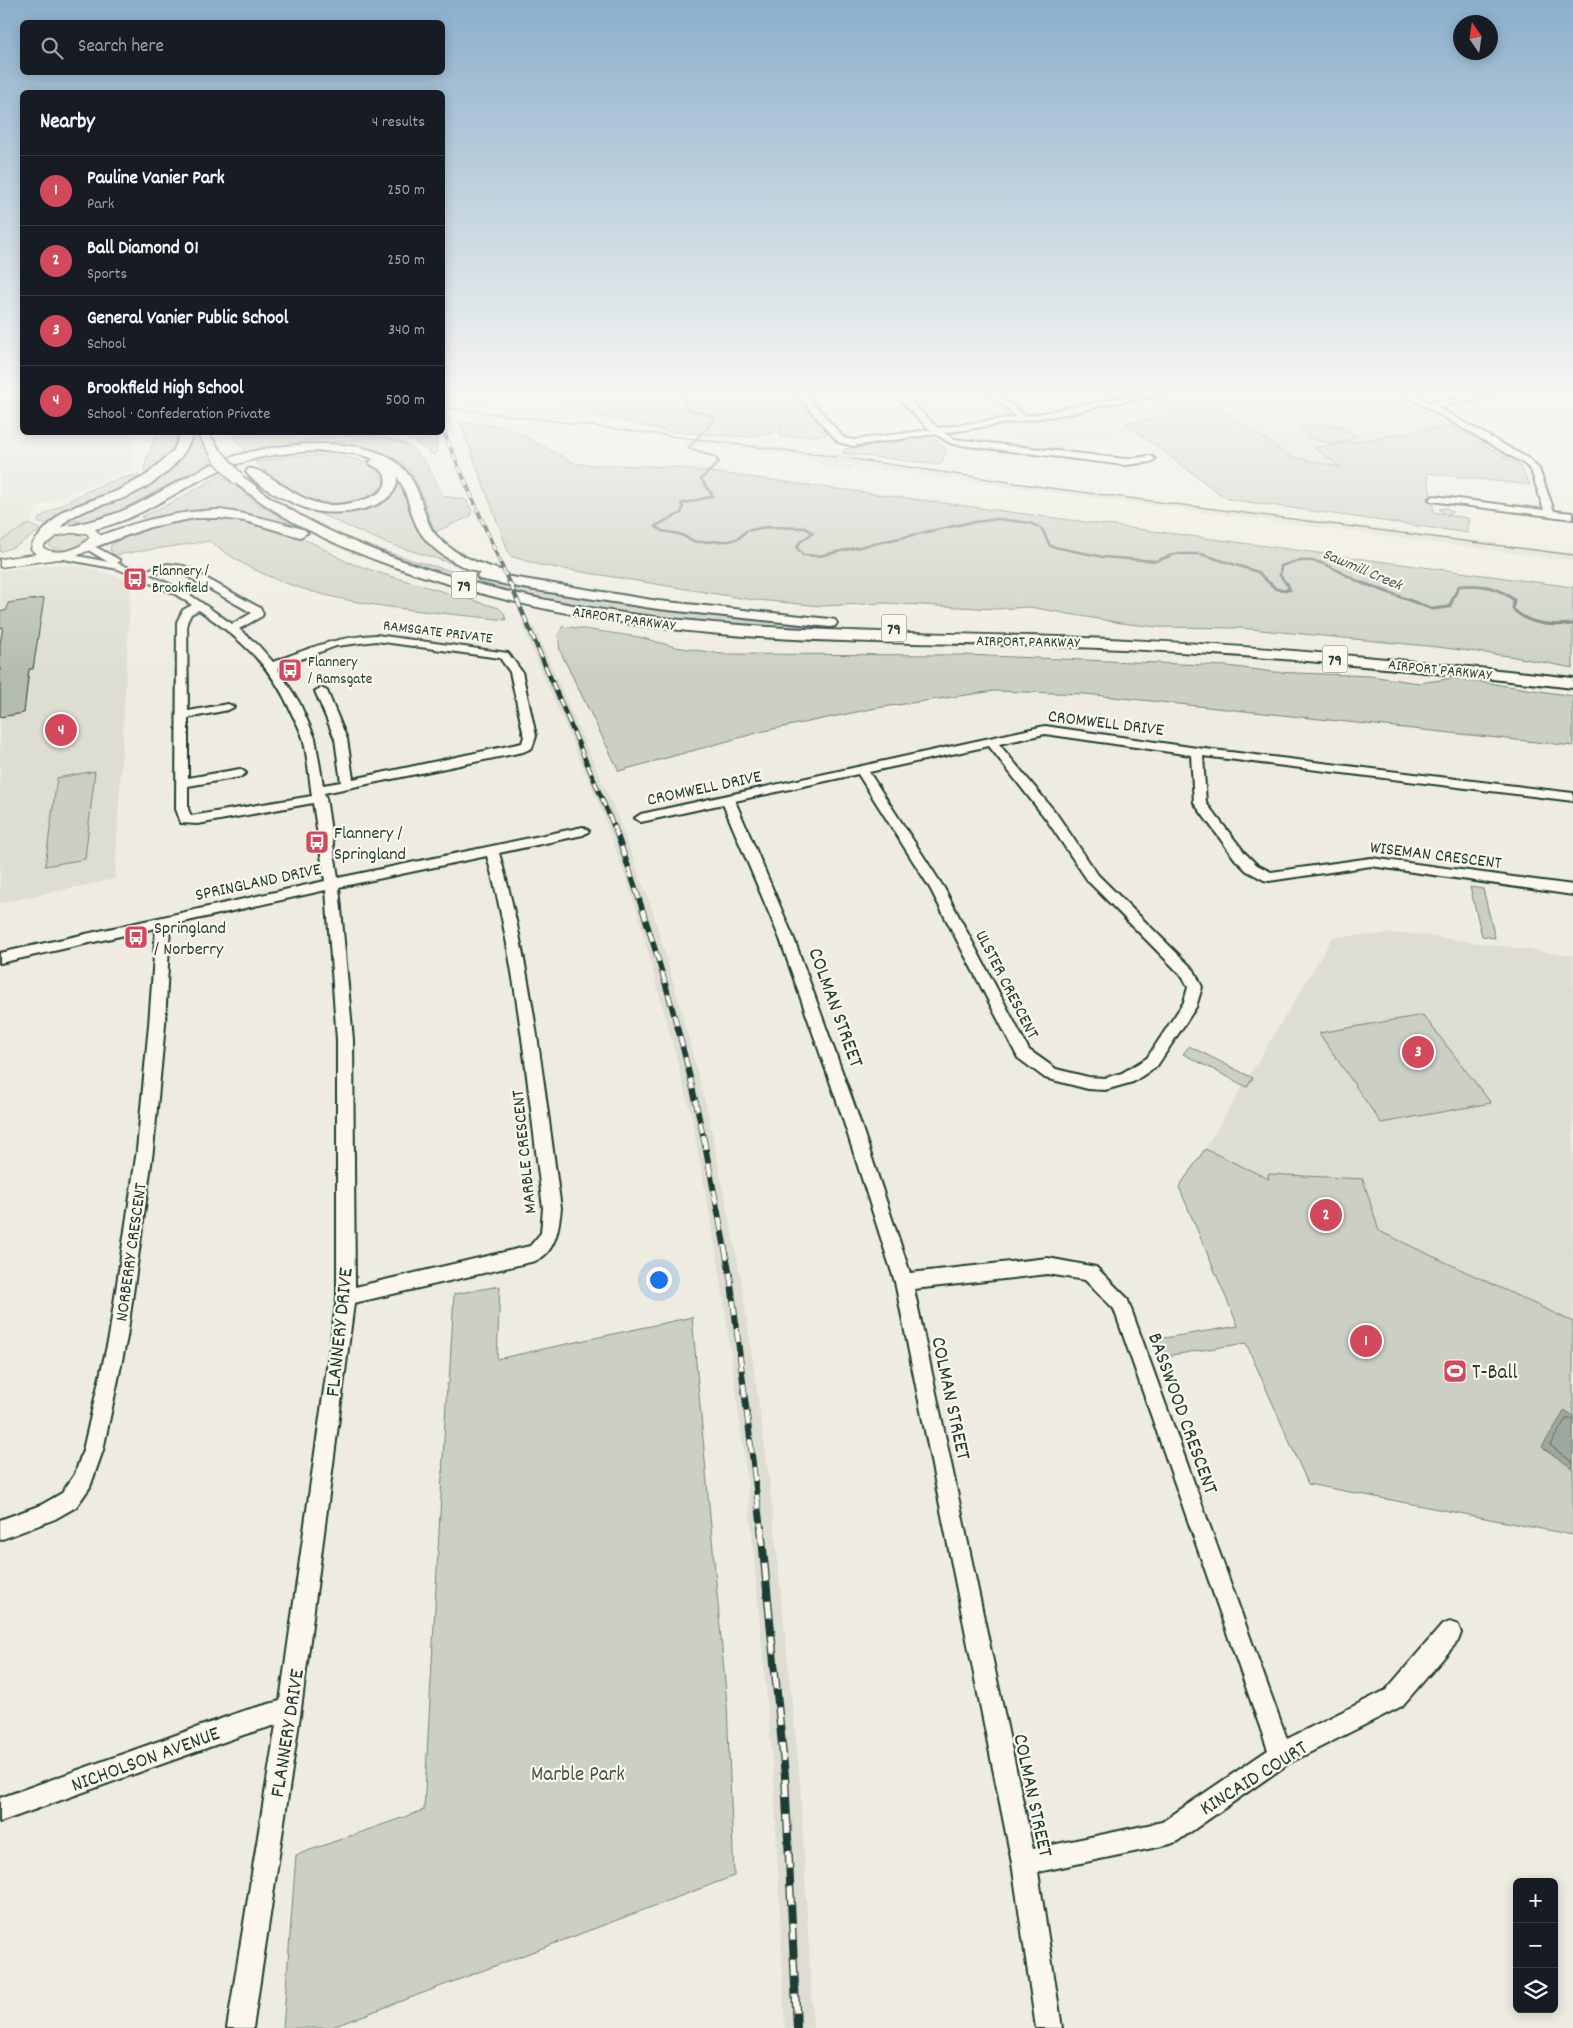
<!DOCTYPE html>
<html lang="en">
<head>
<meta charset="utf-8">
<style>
  body { margin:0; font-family:Dekko,sans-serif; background:#20242c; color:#f1f3f6 }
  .controls { position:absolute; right:15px; bottom:15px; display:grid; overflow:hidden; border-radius:8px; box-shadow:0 2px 12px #0003 }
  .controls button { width:45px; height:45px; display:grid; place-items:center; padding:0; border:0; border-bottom:1px solid #363941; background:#171b24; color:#f1f3f6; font:25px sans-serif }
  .compass { position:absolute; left:1453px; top:15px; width:45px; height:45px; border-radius:50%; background:#171b24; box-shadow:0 2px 12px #0003; rotate:347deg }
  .you { position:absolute; left:658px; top:1279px; width:18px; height:18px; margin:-12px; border:4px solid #fff; border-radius:50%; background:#1a73e8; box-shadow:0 0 0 8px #1a73e833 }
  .badge { display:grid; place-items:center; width:32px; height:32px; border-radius:50%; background:#d1495b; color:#fff; font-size:16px; font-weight:700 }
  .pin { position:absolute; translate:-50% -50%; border:2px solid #fff; box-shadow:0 1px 5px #0006 }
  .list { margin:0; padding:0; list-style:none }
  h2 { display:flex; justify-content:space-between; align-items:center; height:65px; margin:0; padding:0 20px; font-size:21px }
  h2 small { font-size:16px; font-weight:400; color:#9ea1a6 }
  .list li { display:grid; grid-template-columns:32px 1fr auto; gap:15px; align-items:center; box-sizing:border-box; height:70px; padding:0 20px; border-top:1px solid #363941 }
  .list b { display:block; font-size:19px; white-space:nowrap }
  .list p { margin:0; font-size:16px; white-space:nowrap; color:#9ea1a6 }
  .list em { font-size:16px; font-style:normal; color:#9ea1a6 }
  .icon { flex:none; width:28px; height:28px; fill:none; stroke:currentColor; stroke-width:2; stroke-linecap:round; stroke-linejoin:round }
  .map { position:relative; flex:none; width:1573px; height:2028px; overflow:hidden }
  .search { position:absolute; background:#171b24; box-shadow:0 2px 12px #0003; left:20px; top:20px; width:425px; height:55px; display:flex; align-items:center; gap:12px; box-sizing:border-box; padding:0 18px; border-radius:8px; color:#9ea1a6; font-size:19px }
  .panel { position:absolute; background:#171b24; box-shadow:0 2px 12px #0003; left:20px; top:90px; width:425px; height:345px; border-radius:8px }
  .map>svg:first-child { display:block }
  .built { fill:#ddddd2 }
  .green { fill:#cbcfc4; stroke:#75867c }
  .water { fill:#9fa89f; stroke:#6c7d74 }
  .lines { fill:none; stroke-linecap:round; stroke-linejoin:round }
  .shore { stroke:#52685f; stroke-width:1 }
  .stream-far1 { stroke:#6c7d74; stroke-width:2.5 }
  .stream { stroke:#6c7d74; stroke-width:3 }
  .building { fill:#b4bbb0; stroke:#1f3d34 }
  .minor-casing { stroke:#1f3d34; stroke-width:4 }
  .major-casing { stroke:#1f3d34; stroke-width:3 }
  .highway-casing { stroke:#1f3d34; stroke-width:4 }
  .minor { fill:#fbf7ec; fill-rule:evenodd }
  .major { fill:#fbf7ec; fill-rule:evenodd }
  .highway { fill:#fbf7ec; fill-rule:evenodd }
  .tram { stroke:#1f3d34; stroke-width:1 }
  .rail-far4-casing { stroke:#1f3d34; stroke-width:4 }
  .rail-far3-casing { stroke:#1f3d34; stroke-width:4.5 }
  .rail-far2-casing { stroke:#1f3d34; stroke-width:5.5 }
  .rail-far1-casing { stroke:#1f3d34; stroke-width:6 }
  .rail-casing { stroke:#1f3d34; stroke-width:8 }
  .rail-far4 { stroke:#fbf7ec; stroke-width:2.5; stroke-dasharray:7; stroke-linecap:butt }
  .rail-far3 { stroke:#fbf7ec; stroke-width:3; stroke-dasharray:9; stroke-linecap:butt }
  .rail-far2 { stroke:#fbf7ec; stroke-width:4; stroke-dasharray:11; stroke-linecap:butt }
  .rail-far1 { stroke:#fbf7ec; stroke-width:4.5; stroke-dasharray:14; stroke-linecap:butt }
  .rail { stroke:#fbf7ec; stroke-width:5.5; stroke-dasharray:18; stroke-linecap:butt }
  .highway-bridge-casing { stroke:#1f3d34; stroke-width:15; stroke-linecap:butt }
  .highway-bridge { stroke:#fbf7ec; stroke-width:12 }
  .labels { text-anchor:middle; stroke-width:4.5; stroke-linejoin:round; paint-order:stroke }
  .far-poi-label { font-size:15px; fill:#1f3d34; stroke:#fbf7ec; text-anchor:start }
  .far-street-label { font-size:15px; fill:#1f3d34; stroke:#fbf7ec }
  .far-water-label { font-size:16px; font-style:italic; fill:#455d54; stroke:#fbf7ec }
  .shield { fill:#fbf7ec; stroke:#61756b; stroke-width:1 }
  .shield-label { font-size:16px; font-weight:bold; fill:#1f3d34 }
  .street-label { font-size:18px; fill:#1f3d34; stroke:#fbf7ec }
  .poi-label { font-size:18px; fill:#1f3d34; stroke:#fbf7ec; text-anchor:start }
  .near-street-label { font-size:21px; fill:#1f3d34; stroke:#fbf7ec }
  .near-poi-label { font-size:21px; fill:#1f3d34; stroke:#fbf7ec; text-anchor:start }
  .near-park-label { font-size:21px; fill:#415a51; stroke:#fbf7ec }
</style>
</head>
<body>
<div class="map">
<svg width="1573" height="2028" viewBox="0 0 1573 2028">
  <rect width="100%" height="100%" fill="#eeece1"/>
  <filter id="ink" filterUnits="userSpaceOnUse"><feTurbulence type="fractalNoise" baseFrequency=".02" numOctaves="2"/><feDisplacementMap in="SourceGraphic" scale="10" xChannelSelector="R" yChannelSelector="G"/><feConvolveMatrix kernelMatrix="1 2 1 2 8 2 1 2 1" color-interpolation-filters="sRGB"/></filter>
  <g filter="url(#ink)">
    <path class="built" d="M0,393h22v39l111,1 -2,37 -92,36 -10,18 -29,17z
      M1203,393h153l22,14 31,-5 43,24 -137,22 28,19 -52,-10 -93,-63z
      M1104,407l33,25 -69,10 11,11 -58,-7 -22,-20 55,-8z
      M719,440l111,14 235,35 508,64v8l-719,-95 -4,4 -20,-2 -32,-12 -83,-12z
      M62,565l27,3 42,12 -16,299 -115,24v-332l36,-5z
      M522,625h11l82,186 36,95 24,82 33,125 33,165 28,199 31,303 13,248h-28l-11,-247 -27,-303 -26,-199 -30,-166 -55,-206 -34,-96z
      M1406,933l167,23v366l-368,-173 128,-212z"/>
    <path class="green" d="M466,393h23v7c-6,8 -19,7 -24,-2z
      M548,393h217l-16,15 1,4 4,-5 11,-4 8,-10h17l37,42 -46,2 -1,-15 -13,-4 12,11 -8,5 -20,3 -81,-5 -60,-14 -29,-4z
      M1198,394l93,63 50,10 -27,-19 138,-22 68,40 10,19 -103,-12 7,39 11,2 -6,-5 8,-1 6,4 -7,3 22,3v15l-241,-34 -102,-76 49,-8 -20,-15z
      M460,422l47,5 69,37 97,3 900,120v81l-64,-12 -72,-9 -197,-19 -83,-1 -36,-4 -92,-16 -33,2 -113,-6 -62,3 -74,-7 -207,-34 -30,-9z
      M1323,424l16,2 18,10c-20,12 -42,9 -57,-9z
      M387,432l2,4c-47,-3 -96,7 -142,17l-15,-20z
      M157,433h24l-6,17 -30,26c-3,-13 8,-31 12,-43z
      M394,433h42l1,20 -4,2 -19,-14z
      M194,436l18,29 -24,9 -80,43 -18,4 -29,1 6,-5 69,-27 54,-53z
      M932,436l15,15 -7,14 -97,-12 2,-4z
      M373,437c46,3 51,23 71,59l22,4 5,9v7l-36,16c-8,-19 -13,-45 -25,-61 -28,-35 -97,-24 -136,-22z
      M294,456c28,0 77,-6 90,26 -6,10 -16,16 -27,20 -41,13 -73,-14 -102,-40z
      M397,471l11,28 48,64 -2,1 -68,-21 -73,-32 67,-12z
      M139,475l-1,6c-25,15 -62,19 -84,38 -6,5 -11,7 -17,2l3,-4c30,-17 64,-38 99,-42z
      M221,475l36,28 34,21 -3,1c-49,-18 -92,-14 -143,-5l-4,-3 32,-15z
      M216,517l47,7 50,19 32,18 38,13 116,34 5,5 2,7c-99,-12 -215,-13 -296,-79l-96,14 -4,-5 1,-5c29,-23 69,-26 105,-28z
      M29,524l12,6 -25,16 -16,6v-11z
      M66,534h14l5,5c-7,10 -25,14 -36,7l4,-7z
      M353,540c114,43 234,61 355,75 55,6 110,13 166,17v2l-209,-13 -141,-24 -80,-21 -94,-35z
      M563,626l76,11 37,10 46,7 243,1 263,11 46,6 96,4 49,7 36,-5 118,18v50l-488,-52 -91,-3 -118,17 -112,23 -145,40 -59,-120 -2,-16z
      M95,771l-10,88 -40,7 12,-88z
      M1470,887l13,2 12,49 -13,-2z
      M1423,1015l68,88 -110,20 -62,-90z
      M1189,1046l64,32 -6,9 -64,-33z
      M1205,1149l64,30 -1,-5 95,5 16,52 194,91v213l-265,-51 -62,-141 -80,13 -8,-17 80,-13 -59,-139z
      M500,1286l-3,73 195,-42 35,387 7,172 -404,152h-47l13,-173 128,-45 23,-426 2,-1 5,-89z"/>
    <path class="water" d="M1565,1410l8,6v53l-31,-22z"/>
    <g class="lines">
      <path class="shore" d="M1573,1419h-7l-16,26 23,18"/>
      <path class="stream-far1" d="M688,393l-5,4 1,9 10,5 18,4 2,5 -26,28 27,9 4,5 -18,17 12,17 -32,8 2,3 -2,6 -26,13 7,5 17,3 17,8 33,-1 10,-3 7,-7 20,-4 39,1 8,5 -13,9 -3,6 6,7 16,1 148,-33 31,-4 32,4 12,6 8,17 53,11 53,4 19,-7h26l57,18 13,13
        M1287,585l-7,-10 1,-9c40,-15 51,5 85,19"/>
      <path class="stream" d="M1270,583l6,6 14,1 -3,-7
        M1363,583l70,26 16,-2 10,-21c21,-2 38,0 55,14l-1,9c16,16 38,17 60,15"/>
    </g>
    <path class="building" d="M44,598l-11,71h-4l-5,44 -24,4v-73l3,-17 -3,1v-16l7,-2 1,-7z"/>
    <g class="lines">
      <g class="minor-casing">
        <path id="minor" d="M795,393h9l40,45 9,2 77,-10 -37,-37h9l36,35 78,-11 -27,-24h9l27,23c49,-8 98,-23 149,-23l-66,11 -35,9 -129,20 10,6 171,20 26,-3 4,3 -4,3 -26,3 -173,-21 -17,-10 -82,12 -15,-4z
          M1402,393h11l17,10 60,-10h21l-74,14 92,52 10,10 15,42 19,2v6l-142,-18 -2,-2 5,-3 110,14 -13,-40 -8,-7z
          M88,543l30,16 2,2 -3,2 23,9 28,-8 16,2 76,42 3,6 -1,2 -23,13 19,16 15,17c37,-14 63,-25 103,-27l132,18 14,19 14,64 -4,12 -9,4 -199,41 2,5 12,80 245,-51 6,4 -6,4 -84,18c33,115 45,237 62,355 -2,19 -5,45 -26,53l-181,42 -53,406 -48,319h-26l49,-303 -33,10 -243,87v-24l243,-87 37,-10 57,-404v-257l-11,-150 -156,35 -5,100 -12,125 -26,187 -24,113 -13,37 -14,20 -21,12 -55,21v-20l41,-15 21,-12 13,-19 8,-24 26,-113 28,-187 12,-125 7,-97 -156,35v-10l325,-72 -12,-78 -115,21 -17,-1 -5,-14 1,-187 6,-12 9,-5 -17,-11 -57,-25 -60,-11 -5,-3 5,-3 50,10 -23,-14v-4zM168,570l10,1 74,42 -20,11 -49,-34 -34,-15zM199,610c42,29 73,56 93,104 4,8 9,16 11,24 5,19 6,39 9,58l-121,20 -3,-7v-23l52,-9 6,-4 -6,-4 -52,9v-60l40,-8 6,-3 -6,-3 -40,7 -1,-89 4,-8zM376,641l124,17 10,14 14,64 -2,7 -169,36 -6,-40 -20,-48 -6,-3 -6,3 20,48 6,43 -18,3 -8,-47 -16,-36 -22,-34 59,-22zM487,856c31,114 41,235 56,352l-2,25 -11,13 -175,41 -2,-247 -14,-153z
          M1045,726l152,22 376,45v8l-370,-45 3,47 39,50 12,12 14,7 100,-14 202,27v10l-202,-29 -102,15 -5,-1 -17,-9 -12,-12 -41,-56 -3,-48 -146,-21 -46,10 57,69 42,62 96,95 8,17 -6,20 -39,59 -24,16 -28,8 -17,-1 -43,-11 -27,-20 -88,-170 -72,-114 -123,27 59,138 62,171 54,163 138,-15 48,9 31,31 160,441 99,-49 56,-65 8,-3 8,3 3,8 -3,8 -56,65 -113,57 -113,79 -9,3 -129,27 24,156h-26l-24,-165 -117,-581 -55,-172 -60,-171 -57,-135 -82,18 -6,-4 6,-4zM989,746l57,73 42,62 95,96 5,10 -4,15 -37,56 -25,15 -17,5 -17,-1 -32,-8 -27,-19 -85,-162 -75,-116zM1048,1274l37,6 29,29 154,441 -106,72 -129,27 -119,-560z"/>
      </g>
      <g class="major-casing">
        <path id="major" d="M70,525l23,2 9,10 -12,13 -17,7 -73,10v-8l36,-5 -5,-5c3,-17 25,-20 39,-24zM70,533h16l4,4c-11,14 -32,19 -47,11l1,-3 13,-9z"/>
      </g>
      <g class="highway-casing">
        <path id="highway" d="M181,432h12c-8,31 -39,53 -67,65 -17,7 -37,10 -54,20 -9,5 -14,15 -21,22h-10l-2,-3 2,-3 22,-22 54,-20 30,-16 27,-25z
          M196,432h12l15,23 -2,3h-8z
          M323,444c37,1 78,6 94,46 6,14 8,30 17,43 17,21 45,31 70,38l2,3 -1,2 153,25 172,18 5,1 2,3 -2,3 -5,1 -172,-18 -135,-21 -44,-9 -2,-3 3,-3c-29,-10 -57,-26 -67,-56 -5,-14 -7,-28 -16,-40 3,33 -59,39 -82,34 -18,-5 -58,-24 -69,-39l2,-3c11,-3 38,20 50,26 9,5 19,9 30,10 14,1 68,-6 56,-31 -3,-6 -11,-7 -15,-12l5,-3c-17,-7 -38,-8 -57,-8 -33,1 -66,6 -97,19 -29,13 -56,32 -85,45 -18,9 -38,14 -58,18l-7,-4 2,-3c19,-5 37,-9 55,-17 29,-13 55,-31 84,-44 35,-15 74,-21 112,-21z
          M237,474c10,4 19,13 28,20 13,9 27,17 41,25 50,27 105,46 160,62 194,54 394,49 593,56 172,6 343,22 514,41v10c-158,-18 -316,-34 -474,-40 -127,-6 -253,-3 -379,-14 -94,-8 -188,-24 -278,-52 -76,-23 -147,-51 -209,-101l-2,-3 2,-3z
          M220,510c29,4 56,11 85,20l2,3 -7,4 -55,-16 -25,-3h-25l-45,9 -58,21 -7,-4 2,-3c44,-18 85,-30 133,-31z"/>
      </g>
      <use href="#minor" class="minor"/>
      <use href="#major" class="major"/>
      <use href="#highway" class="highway"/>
      <path class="tram" d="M442,407l418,53 182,27 531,68"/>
      <g class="rail-far4-casing">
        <path id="rail-far4" d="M442,428l68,157"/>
      </g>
      <g class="rail-far3-casing">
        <path id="rail-far3" d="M510,583l104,244"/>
      </g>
      <g class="rail-far2-casing">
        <path id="rail-far2" d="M614,826c36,101 68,205 89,310"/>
      </g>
      <g class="rail-far1-casing">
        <path id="rail-far1" d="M703,1135l27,140 31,254"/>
      </g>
      <g class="rail-casing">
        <path id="rail" d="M761,1528l24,248 12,252"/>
      </g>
      <use href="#rail-far4" class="rail-far4"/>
      <use href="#rail-far3" class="rail-far3"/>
      <use href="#rail-far2" class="rail-far2"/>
      <use href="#rail-far1" class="rail-far1"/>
      <use href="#rail" class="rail"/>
      <g class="highway-bridge-casing">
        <path id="highway-bridge" d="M217,455l20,23"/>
      </g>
      <use href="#highway-bridge" class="highway-bridge"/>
    </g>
  </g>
  <linearGradient id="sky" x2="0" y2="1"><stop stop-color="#8bafcb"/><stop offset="0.58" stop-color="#f7f6f2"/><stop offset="1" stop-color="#f7f6f2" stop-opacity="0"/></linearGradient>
  <rect width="1573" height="677" fill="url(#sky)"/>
  <defs>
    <g id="bus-square" transform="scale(1.25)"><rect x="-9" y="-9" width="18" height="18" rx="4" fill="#d1495b" stroke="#fbf7ec"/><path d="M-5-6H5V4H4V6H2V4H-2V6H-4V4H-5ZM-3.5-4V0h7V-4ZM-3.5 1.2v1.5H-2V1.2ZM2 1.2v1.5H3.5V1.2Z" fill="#fff"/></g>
    <g id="stadium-square" transform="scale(1.25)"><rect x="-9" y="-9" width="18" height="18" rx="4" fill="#d1495b" stroke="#fbf7ec"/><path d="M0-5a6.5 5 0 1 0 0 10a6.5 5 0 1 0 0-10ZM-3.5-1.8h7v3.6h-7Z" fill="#fff"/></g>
  </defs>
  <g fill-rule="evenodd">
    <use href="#bus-square" x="135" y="579"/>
    <use href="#bus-square" x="290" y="670"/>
    <use href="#bus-square" x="317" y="842"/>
    <use href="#bus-square" x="136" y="937"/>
    <use href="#stadium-square" x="1455" y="1371"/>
  </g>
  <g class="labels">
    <g class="far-poi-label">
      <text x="152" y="575">Flannery /<tspan x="152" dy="17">Brookfield</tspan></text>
      <text x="308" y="666">Flannery<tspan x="308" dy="17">/ Ramsgate</tspan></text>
    </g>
    <g class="far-street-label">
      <text transform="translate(624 618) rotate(8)" y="5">AIRPORT PARKWAY</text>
      <text transform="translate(438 631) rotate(7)" y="5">RAMSGATE PRIVATE</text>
      <text transform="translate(1028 641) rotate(1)" y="5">AIRPORT PARKWAY</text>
      <text transform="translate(1440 669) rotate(6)" y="5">AIRPORT PARKWAY</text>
    </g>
    <g class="far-water-label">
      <text transform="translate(1363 568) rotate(23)" y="6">Sawmill Creek</text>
    </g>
    <g class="shield">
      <rect x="451.5" y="571.5" width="25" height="27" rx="4"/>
      <rect x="881.5" y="614.5" width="25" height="27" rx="4"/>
      <rect x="1322.5" y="645.5" width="25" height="27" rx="4"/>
    </g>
    <g class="shield-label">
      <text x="464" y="591">79</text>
      <text x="894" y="634">79</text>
      <text x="1335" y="665">79</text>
    </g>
    <g class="street-label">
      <text transform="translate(1106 722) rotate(7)" y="6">CROMWELL DRIVE</text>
      <text transform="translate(704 787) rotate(-12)" y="6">CROMWELL DRIVE</text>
      <text transform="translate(1436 854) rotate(7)" y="6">WISEMAN CRESCENT</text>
      <text transform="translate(258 881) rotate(-12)" y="6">SPRINGLAND DRIVE</text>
      <text transform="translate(1008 984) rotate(63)" y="6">ULSTER CRESCENT</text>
      <text transform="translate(523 1152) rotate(-96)" y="6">MARBLE CRESCENT</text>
      <text transform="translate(130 1252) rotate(-82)" y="6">NORBERRY CRESCENT</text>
    </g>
    <g class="poi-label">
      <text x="334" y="838">Flannery /<tspan x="334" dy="21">Springland</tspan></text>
      <text x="154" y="933">Springland<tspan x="154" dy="21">/ Norberry</tspan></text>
    </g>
    <g class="near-street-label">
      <text transform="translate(837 1007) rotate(70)" y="7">COLMAN STREET</text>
      <text transform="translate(338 1332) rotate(-84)" y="7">FLANNERY DRIVE</text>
      <text transform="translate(952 1398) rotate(78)" y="7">COLMAN STREET</text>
      <text transform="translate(1184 1413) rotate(70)" y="7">BASSWOOD CRESCENT</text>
      <text transform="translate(286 1733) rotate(-81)" y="7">FLANNERY DRIVE</text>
      <text transform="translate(145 1758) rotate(-20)" y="7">NICHOLSON AVENUE</text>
      <text transform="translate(1253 1777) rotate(-32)" y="7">KINCAID COURT</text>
      <text transform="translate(1034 1795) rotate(78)" y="7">COLMAN STREET</text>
    </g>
    <g class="near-poi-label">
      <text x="1472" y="1378">T-Ball</text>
    </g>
    <g class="near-park-label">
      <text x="578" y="1780">Marble Park</text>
    </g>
  </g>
</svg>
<div class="controls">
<button>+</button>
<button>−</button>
<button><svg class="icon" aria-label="layers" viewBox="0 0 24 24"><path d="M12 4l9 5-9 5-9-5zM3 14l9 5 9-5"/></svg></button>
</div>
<svg class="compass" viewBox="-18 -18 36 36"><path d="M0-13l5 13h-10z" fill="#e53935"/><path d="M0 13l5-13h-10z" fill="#9ea1a6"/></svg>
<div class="you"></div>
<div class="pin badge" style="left:1366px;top:1341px">1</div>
<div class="pin badge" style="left:1326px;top:1215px">2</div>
<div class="pin badge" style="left:1418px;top:1052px">3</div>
<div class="pin badge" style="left:61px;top:730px">4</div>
<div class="search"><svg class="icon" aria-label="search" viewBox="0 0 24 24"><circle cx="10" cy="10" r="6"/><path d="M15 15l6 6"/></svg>Search here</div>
<section class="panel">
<h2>Nearby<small>4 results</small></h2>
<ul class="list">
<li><span class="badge">1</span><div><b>Pauline Vanier Park</b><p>Park</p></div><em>250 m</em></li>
<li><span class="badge">2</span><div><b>Ball Diamond 01</b><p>Sports</p></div><em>250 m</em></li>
<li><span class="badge">3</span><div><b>General Vanier Public School</b><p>School</p></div><em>340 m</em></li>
<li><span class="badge">4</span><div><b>Brookfield High School</b><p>School · Confederation Private</p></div><em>500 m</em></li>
</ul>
</section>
</div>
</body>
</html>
